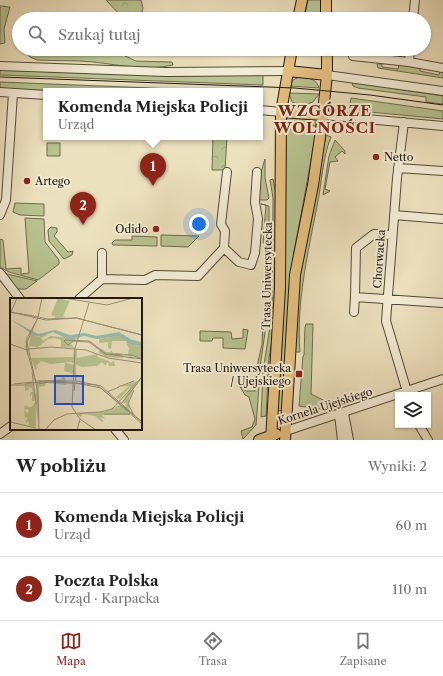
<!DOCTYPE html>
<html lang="pl">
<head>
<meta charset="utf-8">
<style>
  body { margin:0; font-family:"Libre Caslon Text",serif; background:#f2f2f2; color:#222 }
  .controls { position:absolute; right:12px; bottom:12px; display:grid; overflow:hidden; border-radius:0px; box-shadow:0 1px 3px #0004 }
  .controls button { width:36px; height:36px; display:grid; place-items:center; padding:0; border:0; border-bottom:1px solid #e0e0e0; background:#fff; color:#222; font:20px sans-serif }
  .you { position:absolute; left:199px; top:224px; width:14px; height:14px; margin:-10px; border:3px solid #fff; border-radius:50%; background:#1a73e8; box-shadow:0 0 0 6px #1a73e833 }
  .badge { display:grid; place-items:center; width:26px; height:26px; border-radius:50%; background:#8f2418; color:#fff; font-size:13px; font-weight:700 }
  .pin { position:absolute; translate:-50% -33px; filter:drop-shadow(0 1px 2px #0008) }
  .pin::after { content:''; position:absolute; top:21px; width:14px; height:12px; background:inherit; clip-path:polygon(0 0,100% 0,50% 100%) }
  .popup { position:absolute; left:43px; top:88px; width:220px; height:52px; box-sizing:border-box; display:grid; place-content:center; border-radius:0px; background:#fff; filter:drop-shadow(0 1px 3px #0005); font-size:13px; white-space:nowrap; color:#767676 }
  .popup b { font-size:15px; color:#222 }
  .popup::after { content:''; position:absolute; left:50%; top:100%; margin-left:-8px; border:8px solid transparent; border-top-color:#fff }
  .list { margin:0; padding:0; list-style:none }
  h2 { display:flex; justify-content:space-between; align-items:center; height:52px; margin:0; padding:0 16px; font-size:17px }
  h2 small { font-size:13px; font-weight:400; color:#767676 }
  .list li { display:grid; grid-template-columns:26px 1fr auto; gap:12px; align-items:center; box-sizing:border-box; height:64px; padding:0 16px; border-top:1px solid #e0e0e0 }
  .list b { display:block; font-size:15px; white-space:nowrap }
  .list p { margin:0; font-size:13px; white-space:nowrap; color:#767676 }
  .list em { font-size:13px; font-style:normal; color:#767676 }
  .icon { flex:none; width:22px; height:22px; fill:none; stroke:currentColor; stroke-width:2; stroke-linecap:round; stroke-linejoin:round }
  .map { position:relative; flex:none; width:443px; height:440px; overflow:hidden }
  .search { position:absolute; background:#fff; box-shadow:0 1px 3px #0004; left:12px; right:12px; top:12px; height:44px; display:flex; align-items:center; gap:10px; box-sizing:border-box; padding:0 14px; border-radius:22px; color:#767676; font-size:15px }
  .sheet { height:180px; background:#fff }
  nav { display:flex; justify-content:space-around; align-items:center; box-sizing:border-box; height:56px; border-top:1px solid #e0e0e0; background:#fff; font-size:11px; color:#767676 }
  nav a { display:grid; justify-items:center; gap:2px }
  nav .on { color:#8f2418 }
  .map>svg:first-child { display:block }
  .green { fill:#b8c391; stroke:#6c6c4e }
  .forest { fill:url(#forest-crowns); stroke:#6c6c4e }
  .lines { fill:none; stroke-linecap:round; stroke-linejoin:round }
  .minor-casing { stroke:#534938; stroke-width:10 }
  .major-casing { stroke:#20160c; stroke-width:12 }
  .minor { stroke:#f3ecd5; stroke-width:8 }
  .major { stroke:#e6c07f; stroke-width:10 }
  .tram { stroke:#20160c; stroke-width:1 }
  .poi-dot { fill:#8f2418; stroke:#f3ecd5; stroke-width:1.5 }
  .labels { text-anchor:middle; stroke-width:4; stroke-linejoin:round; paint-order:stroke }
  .poi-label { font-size:11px; fill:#20160c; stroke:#f3ecd5; text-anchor:start }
  .street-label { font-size:11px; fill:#20160c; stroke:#f3ecd5 }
  .district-label { font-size:15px; font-weight:bold; letter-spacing:1px; fill:#7a1f14; stroke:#f3ecd5 }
  .inset-road { fill:none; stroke:#9a9077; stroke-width:1 }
  .view { fill:#1d4ed8; fill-opacity:0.15; stroke:#1d4ed8; stroke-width:2 }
  .inset-edge { fill:none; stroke:#20160c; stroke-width:2 }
</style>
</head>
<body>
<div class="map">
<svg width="443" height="440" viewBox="0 0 443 440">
  <defs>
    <pattern id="forest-crowns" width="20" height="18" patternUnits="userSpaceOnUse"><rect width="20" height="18" fill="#b8c391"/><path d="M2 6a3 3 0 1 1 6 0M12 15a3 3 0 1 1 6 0" fill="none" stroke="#9ea77c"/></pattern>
  </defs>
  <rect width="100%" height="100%" fill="#ece1be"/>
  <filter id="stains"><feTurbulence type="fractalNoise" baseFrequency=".005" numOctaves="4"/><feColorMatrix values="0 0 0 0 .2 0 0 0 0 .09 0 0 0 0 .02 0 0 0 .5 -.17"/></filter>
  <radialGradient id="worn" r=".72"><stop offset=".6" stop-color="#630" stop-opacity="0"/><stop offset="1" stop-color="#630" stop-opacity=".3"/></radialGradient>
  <path class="green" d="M308,0h14v19h-18z
    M0,6l10,1 -6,22 1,14 -5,1z
    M25,51l94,2 17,8 36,1 1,3c-26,6 -53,0 -80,-3 -19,-2 -37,-1 -56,-2l-7,-3z
    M377,64h5v3l16,2 1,-4 21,2v4l19,4 1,-4 3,-1v8l-65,-10z
    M0,70l183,6 80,-1v10l-263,-10z
    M299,77c9,0 18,2 20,11l-29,-2 3,-6z
    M0,82l175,7v2h-128l-47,-2z
    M352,82l91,14v8l-17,-2v-5l-68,-9 -5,-2z
    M289,93l30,1 -6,8 -11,4 -10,-4z
    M351,98l92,13v8l-94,-9z
    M284,116l33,3 -1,7 -32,-3z
    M290,129l26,4 -23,125 -10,152 -5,1 7,-125 -1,-156z
    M326,135l5,2c-9,22 -9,46 -14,69 -9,47 -21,97 -17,146h-5l5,-78z
    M335,140l10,11v3l-3,-3 -7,6 3,4 -8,1 -5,27 5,2 -7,4 6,-39z
    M265,159v19l4,20 -2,2h-9l3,-28z
    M273,179l3,15 -1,127 -6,37 -3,58 -5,1 2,-46 9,-57 1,-116 -3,-18z
    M15,203l29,1v12l-24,-1 -7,-3z
    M261,204l8,2v36l-2,2 -4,-1 3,-38z
    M25,218l19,1 1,23 14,18v4l-21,16 -29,-8 -9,-5v-28l3,1 3,29 15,-1v6l8,-1z
    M51,227l6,1v4l-3,4 14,16 5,-1 -1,4 -8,4 -15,-18 -1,-11z
    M161,235l38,1 -11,11 -27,-1z
    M132,236l25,1v9l-44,-1 -1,-2 3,-3h17z
    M3,271l4,3 30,7 -11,8h-9z
    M263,319h4l-8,55 -4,2 7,-32z
    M306,324h7l-2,70 28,14 -11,2 -29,-4 4,-50 1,-1 1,-28z
    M243,329l5,1 -3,19 -22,-1v-10h-10l-1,3h-12v-10l31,1 1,7 11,-1z
    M239,385l7,6h9l1,-6 3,1 -3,39 -13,14 -2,-8 11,-4 3,-8 -6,-22 -4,-2z"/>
  <path class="forest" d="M106,0h35l2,8 -3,11h-19v-3z
    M213,137h14l-2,33h-13z
    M47,143h13v13h-13z"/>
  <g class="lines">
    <g class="minor-casing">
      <path id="minor" d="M413,19l2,-19
        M353,56l56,6 34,6
        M409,62l1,-13
        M0,66l166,6 122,-1
        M327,75l116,16
        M0,92l46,3
        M260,110l21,2
        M323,115l120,11
        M404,122l-7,56 -11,143 22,74
        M398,168l45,3
        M0,215l6,-15 7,-107
        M394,215l49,4
        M392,235l-18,-1 -18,14 -1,49 88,6
        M224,248l1,-17 -4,-7 6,-52
        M102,253v26
        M0,273l20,26
        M79,299l23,-20 43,1 10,-5 43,1 26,-28 15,14 12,3 4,-12 3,-34 -3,-17 2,-30
        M354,312l1,-15
        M344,413l5,27
        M339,415l3,25
        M419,425l9,15
        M115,429l9,11
        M286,431l157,-52
        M0,434l11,-8"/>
    </g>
    <g class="major-casing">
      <path id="major" d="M326,0v19
        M298,19l4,-19
        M288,71l39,4
        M281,112l42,3
        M259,440l17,-6
        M271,440l9,-152 1,-176 11,-63
        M285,440l10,-165 18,-90 8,-55 6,-55v-26"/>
    </g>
    <use href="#minor" class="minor"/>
    <use href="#major" class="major"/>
    <path class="tram" d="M0,77l295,11 75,7 73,10"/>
  </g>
  <g class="poi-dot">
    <circle cx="376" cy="157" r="4"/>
    <circle cx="27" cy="181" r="4"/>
    <circle cx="156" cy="229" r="4"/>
    <rect x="295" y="370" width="8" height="8" rx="2"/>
  </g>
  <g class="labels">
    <g class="poi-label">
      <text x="384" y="161">Netto</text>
      <text x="35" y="185">Artego</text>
      <text x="148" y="233" text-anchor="end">Odido</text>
      <text x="291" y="372" text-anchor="end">Trasa Uniwersytecka<tspan x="291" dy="13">/ Ujejskiego</tspan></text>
    </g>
    <g class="street-label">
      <text transform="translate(379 259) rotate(-86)" y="4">Chorwacka</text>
      <text transform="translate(267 276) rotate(-89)" y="4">Trasa Uniwersytecka</text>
      <text transform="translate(325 406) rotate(-18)" y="4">Kornela Ujejskiego</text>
    </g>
    <g class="district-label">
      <text x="325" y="116">WZGÓRZE<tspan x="325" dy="17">WOLNOŚCI</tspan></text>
    </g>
  </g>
  <g transform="translate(10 298)">
    <rect width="132" height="132" fill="#ece1be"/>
    <path d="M66,64v18l-2,-6 -10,-3 1,-8 10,2zM51,77l3,1 2,4v5l-20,-2 -1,3 -6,1 -1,36 -2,-17v21l-8,-2 1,-4 -3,2 -1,-5 1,3 2,-3 -3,-1 -1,-7 4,4 1,-5 -4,1 -1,-4 7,1 4,-4 -1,-5v3h-2v-8l-2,4v-3l1,-2h2l-1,-4 -6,-1 4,2 -5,2 5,-1 -5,1v-5h8l3,8 1,-13 25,-2zM127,83l-8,19 1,15h-28l3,4 -5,-2 3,4 -1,1 -7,-6 -12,-2 -2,3 -6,-4 29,-1 15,-7 -10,7 11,-7 5,1 1,-3h-4l9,-17 -12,14 1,-3 -2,2 -2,-2 13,-11 -10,1z" fill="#b8c391"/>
    <path d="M48,0l12,3 -7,15 3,1 -12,2 1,-3 -4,-1zM21,35l7,4 9,-2 -6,3 2,3 7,-5 27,2 -6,6 4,4 -14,-1v-7l-7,-2 -6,1 -10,8 -9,-1zM106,38l7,1 10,8 9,1v13l-11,-4 3,4 -8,-1 4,-2 -6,-2h4l1,-5 -3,-8h-14l-1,8 -3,-1v-6l-9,1v-4zM90,50l6,4h5v-2l2,3h9l1,5 -17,-1 -7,-4zM64,51l3,1v8l20,-4 1,3 11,4 1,2 4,-2 1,5h-6l-1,-4 -3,3 -3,-3 -5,4 -15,1 -11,-5 -20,2 -10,-3 -5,5 1,4 -2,-1 -4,-11 42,-1z" fill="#b8c391"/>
    <path d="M0,21l28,15 17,-4 15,5 14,-2 13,3 22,-4 13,8 10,2v4l-9,-1 -15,-9 -21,3 -13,-3 -14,4 -17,-8 -10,4v5v-4l-8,-1z" fill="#99beb0"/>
    <path class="inset-road" d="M54,0l43,7 26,-7M0,14l24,4M0,14l36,8 30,-2 66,17M1,14l6,-14M28,19l4,-19M28,19l-11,25 11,51 1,37M23,21l2,-3 12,3 30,-1 65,17M16,43l2,14M0,46l17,6M19,51l22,-2 35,3 22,8 34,5M132,61l-11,-4 -25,-1 -15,-12 -2,-1 -24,-1 -1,1 4,4 5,-4 16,1 16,12 37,5M22,74l4,32M26,83h37M66,83l25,5 41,36M26,85l-10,-36 1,-9 11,-20M66,85l25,5 41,36M4,86l19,-2M15,86l23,-3 49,4 45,37M27,86l13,-2 23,1M0,87h23M108,89l16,-6M124,92l-6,14 6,11M64,93l2,-15M97,94l12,-5M111,106l19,-24M94,116h26M70,121l-8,-12 3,-59 14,-45M0,124l26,6M35,132l9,-10 13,-6 33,-2 12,-3 30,-32M67,132l3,-11 16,11"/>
    <path class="view" d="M45,78h28v28h-28z"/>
    <rect width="132" height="132" class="inset-edge"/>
  </g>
  <rect width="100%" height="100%" filter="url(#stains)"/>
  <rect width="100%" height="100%" fill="url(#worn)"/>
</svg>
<div class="controls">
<button><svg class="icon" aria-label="layers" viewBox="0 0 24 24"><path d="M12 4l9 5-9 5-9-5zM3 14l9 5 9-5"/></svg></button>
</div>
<div class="you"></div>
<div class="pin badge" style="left:153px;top:186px">1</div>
<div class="popup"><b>Komenda Miejska Policji</b>Urząd</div>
<div class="pin badge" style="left:83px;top:225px">2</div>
<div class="search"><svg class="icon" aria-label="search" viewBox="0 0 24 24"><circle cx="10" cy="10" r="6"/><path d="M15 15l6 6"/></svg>Szukaj tutaj</div>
</div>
<section class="sheet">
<h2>W pobliżu<small>Wyniki: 2</small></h2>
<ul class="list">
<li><span class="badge">1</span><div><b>Komenda Miejska Policji</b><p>Urząd</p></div><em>60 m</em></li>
<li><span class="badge">2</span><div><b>Poczta Polska</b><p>Urząd · Karpacka</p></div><em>110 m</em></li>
</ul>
</section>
<nav>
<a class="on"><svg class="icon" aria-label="map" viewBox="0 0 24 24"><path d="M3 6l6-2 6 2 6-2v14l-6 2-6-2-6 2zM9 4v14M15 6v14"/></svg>Mapa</a>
<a><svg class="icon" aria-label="directions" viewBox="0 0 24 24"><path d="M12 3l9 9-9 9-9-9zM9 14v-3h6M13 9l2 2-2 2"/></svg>Trasa</a>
<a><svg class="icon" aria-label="saved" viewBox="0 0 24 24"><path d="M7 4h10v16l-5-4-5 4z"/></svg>Zapisane</a>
</nav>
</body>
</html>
